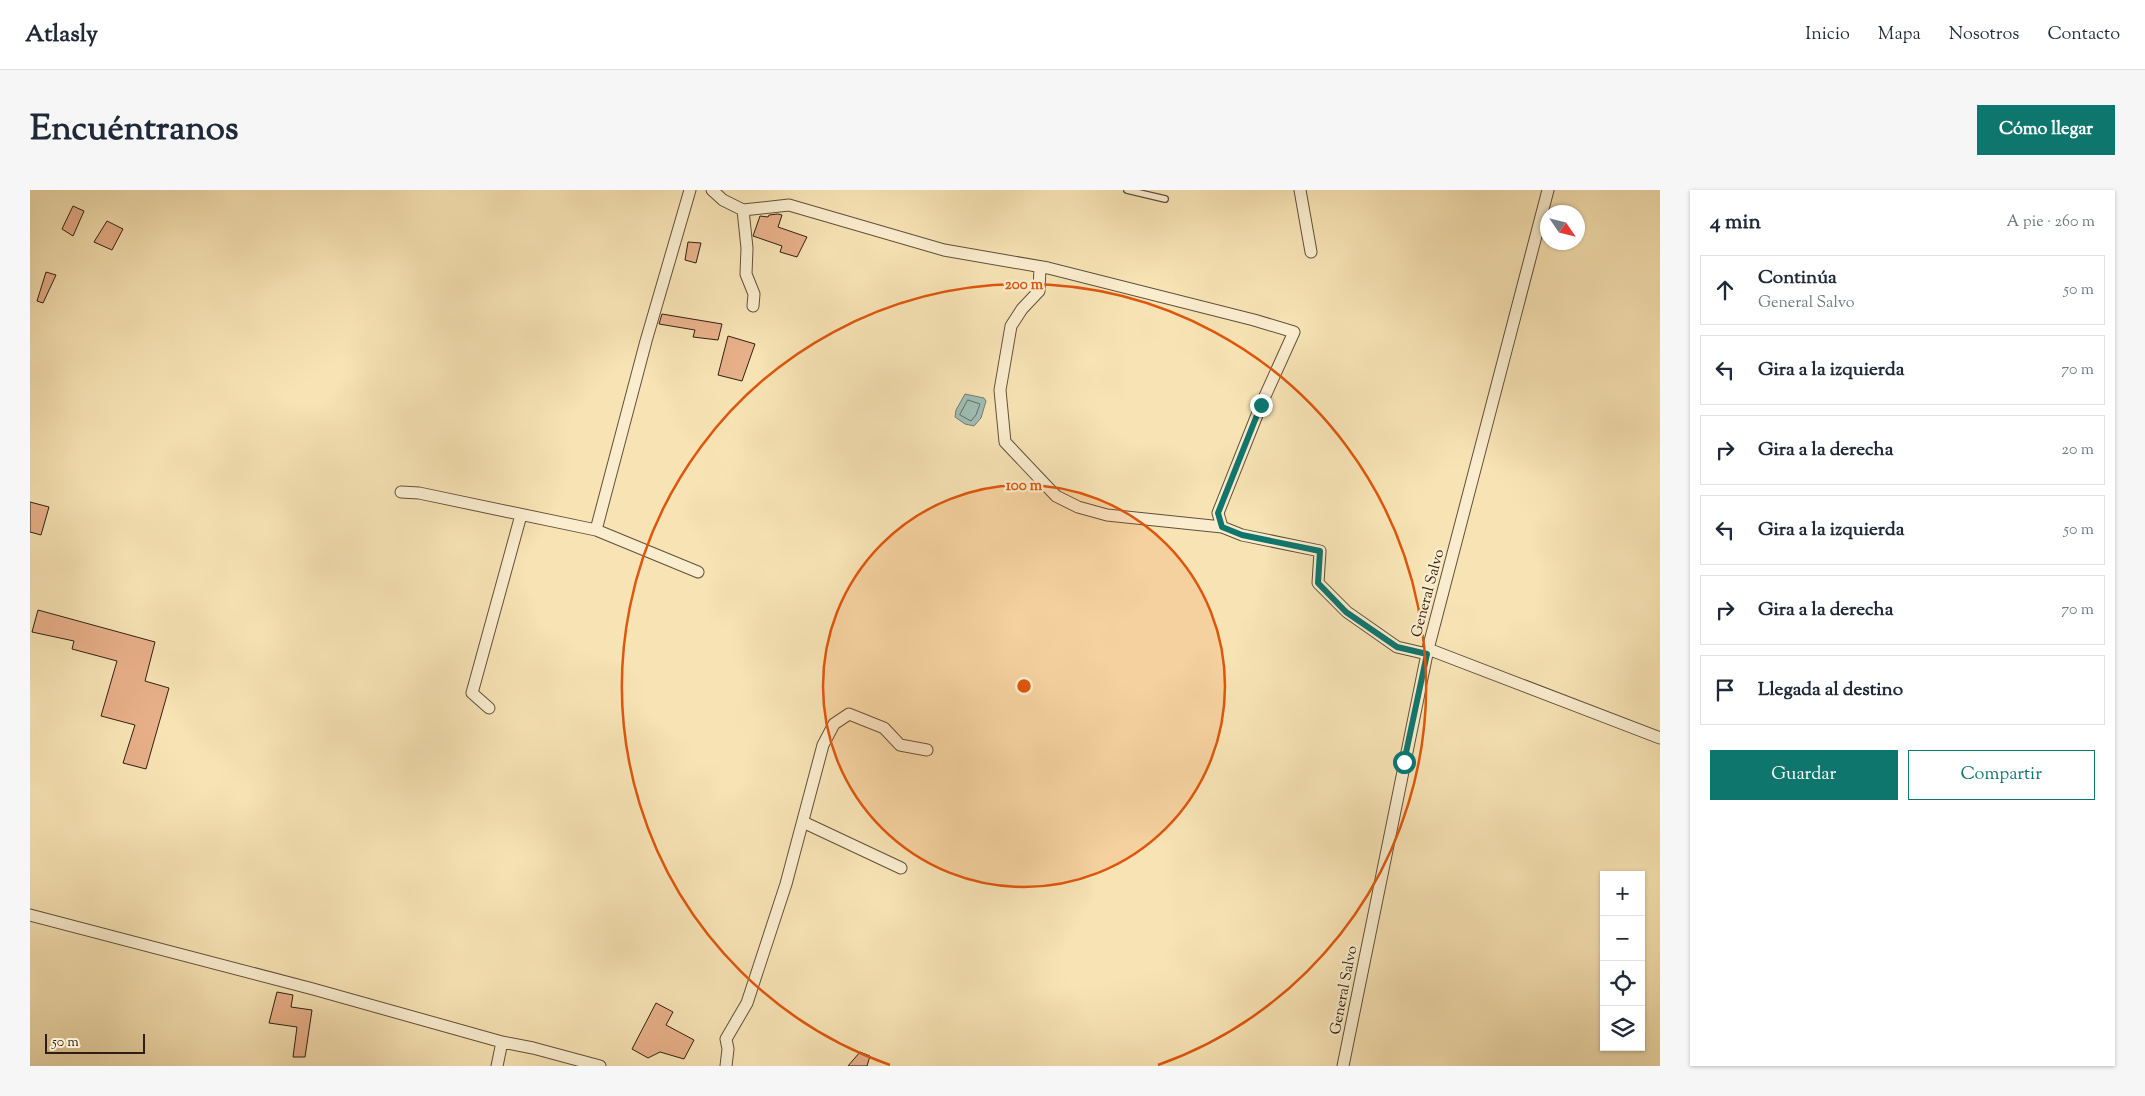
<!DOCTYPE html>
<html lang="es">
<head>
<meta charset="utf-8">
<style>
  body { margin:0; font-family:"Sorts Mill Goudy",serif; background:#f6f6f7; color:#1f2937 }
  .controls { position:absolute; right:15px; bottom:15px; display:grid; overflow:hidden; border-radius:0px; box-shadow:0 1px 4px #0004 }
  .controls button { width:45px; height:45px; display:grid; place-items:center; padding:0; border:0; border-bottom:1px solid #e0e1e3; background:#fff; color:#1f2937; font:25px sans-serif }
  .compass { position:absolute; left:1510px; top:15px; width:45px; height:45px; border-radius:50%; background:#fff; box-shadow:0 1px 4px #0004; rotate:125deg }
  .scale { position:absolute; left:15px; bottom:12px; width:100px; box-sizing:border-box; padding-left:5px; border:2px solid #2e1f12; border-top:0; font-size:14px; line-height:18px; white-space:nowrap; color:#2e1f12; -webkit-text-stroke:4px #faedce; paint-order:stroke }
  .stop { position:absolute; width:15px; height:15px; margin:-11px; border:4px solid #0f766e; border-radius:50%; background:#fff }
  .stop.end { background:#0f766e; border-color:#fff; box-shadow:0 1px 5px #0008 }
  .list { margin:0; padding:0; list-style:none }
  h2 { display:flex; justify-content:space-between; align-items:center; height:65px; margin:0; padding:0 20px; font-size:21px }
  h2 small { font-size:16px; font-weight:400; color:#747a83 }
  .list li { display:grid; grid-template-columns:32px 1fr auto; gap:15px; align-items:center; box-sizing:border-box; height:70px; margin:0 10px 10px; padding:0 10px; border:1px solid #e0e1e3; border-radius:0px }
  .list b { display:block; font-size:19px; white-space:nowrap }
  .list p { margin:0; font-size:16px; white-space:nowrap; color:#747a83 }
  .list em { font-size:16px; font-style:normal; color:#747a83 }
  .actions { display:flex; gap:10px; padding:15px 20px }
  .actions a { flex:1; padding:11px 0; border:1px solid #0f766e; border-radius:0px; text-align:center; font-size:18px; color:#0f766e }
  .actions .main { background:#0f766e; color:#fff }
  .icon { flex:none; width:28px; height:28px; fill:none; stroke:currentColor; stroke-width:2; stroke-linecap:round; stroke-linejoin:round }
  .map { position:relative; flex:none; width:1630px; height:876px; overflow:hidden; border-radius:0px }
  header { display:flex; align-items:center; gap:30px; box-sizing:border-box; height:70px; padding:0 25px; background:#fff; border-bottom:1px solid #e0e1e3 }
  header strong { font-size:24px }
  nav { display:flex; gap:28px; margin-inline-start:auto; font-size:18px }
  .intro { display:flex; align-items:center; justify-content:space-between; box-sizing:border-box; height:120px; padding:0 30px }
  h1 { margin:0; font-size:35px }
  .button { padding:12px 22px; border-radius:0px; background:#0f766e; color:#fff; font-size:18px; font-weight:700 }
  main { display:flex; gap:30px; padding:0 30px }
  aside { flex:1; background:#fff; border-radius:0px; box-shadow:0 1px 4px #0004 }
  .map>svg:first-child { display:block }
  .water { fill:#9fbdb5; stroke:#727e74 }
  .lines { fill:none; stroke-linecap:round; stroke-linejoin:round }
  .shore { stroke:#666e64; stroke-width:1 }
  .building { fill:#e8b089; stroke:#2e1f12 }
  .service-casing { stroke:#60503a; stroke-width:8 }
  .minor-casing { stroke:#60503a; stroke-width:13 }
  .service { stroke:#faedce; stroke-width:5.5 }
  .minor { stroke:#faedce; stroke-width:11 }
  .route { stroke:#0f766e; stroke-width:6 }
  .ring { fill:none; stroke:#df560c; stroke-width:2.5 }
  .labels { text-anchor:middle; stroke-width:4.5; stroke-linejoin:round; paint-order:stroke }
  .street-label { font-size:15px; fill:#2e1f12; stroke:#faedce }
  .centre { fill:#df560c; stroke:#faedce; stroke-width:2.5 }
  .ring-label { font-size:15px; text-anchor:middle; font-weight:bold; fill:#df560c; stroke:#faedce; stroke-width:4.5; stroke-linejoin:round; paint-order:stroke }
</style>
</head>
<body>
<header>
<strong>Atlasly</strong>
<nav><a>Inicio</a><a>Mapa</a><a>Nosotros</a><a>Contacto</a></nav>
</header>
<div class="intro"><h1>Encuéntranos</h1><a class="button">Cómo llegar</a></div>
<main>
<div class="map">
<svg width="1630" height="876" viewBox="0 0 1630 876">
  <rect width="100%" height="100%" fill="#f7e3b4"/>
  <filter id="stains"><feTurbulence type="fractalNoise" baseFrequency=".004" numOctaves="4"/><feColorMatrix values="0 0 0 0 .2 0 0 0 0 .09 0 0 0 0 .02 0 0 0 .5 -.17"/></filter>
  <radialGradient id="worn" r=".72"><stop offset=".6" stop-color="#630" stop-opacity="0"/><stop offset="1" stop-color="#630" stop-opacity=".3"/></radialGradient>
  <path class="water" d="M935,204l19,4 2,3 -5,17 -7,8 -9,-2 -10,-7 1,-7z"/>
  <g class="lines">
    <path class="shore" d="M938,210l12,4 -4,11 -5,6 -11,-6z"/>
  </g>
  <path class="building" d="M43,16l11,5 -11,25 -11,-7z
    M748,24l4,1 -4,12 29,10 -10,20 -17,-5 2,-6 -29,-10 7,-20 8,1 1,-2z
    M77,31l16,8 -11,21 -18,-8z
    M658,52l13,1 -5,20 -11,-3z
    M16,82l10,3 -13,28 -6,-2z
    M632,124l60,10 -4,16 -25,-3 2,-7 -36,-6z
    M698,146l27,8 -13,37 -24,-6z
    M0,312l19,5 -8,28 -11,-3z
    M8,420l117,32 -10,39 24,7 -23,81 -23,-6 12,-38 -34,-9 16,-55 -45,-12 2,-8 -42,-9z
    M247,802l16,3 -2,12 21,3 -7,47h-12l4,-30 -28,-4z
    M626,813l17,9 -7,13 28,15 -10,19 -24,-7 -12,6 -16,-9z
    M830,862l10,4 -3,10h-19z"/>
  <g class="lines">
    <g class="service-casing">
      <path id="service" d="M1097,0l38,9"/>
    </g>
    <g class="minor-casing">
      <path id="minor" d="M660,0l-44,151 -50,189 102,42
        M682,0l11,10 20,10 4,38 -1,26 8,20 -1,12
        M1270,0l11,62
        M713,20l46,-5 155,45 104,18 206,52 40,12 -33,73 -43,108 4,14 20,8 78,16 -2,32 29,29 50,35 30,7
        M1010,77l-1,24 -17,18 -11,17 -11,64 5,52 51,54 22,11 29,8 115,12
        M371,302l18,1 177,37
        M1398,459l232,89
        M459,518l-17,-15 49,-178
        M773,632l98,46
        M0,725l283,74 189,53 31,6 67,18
        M467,876l5,-24
        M696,876l2,-17 -2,-10 21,-36 39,-119 37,-139 11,-21 15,-10 35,14 16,17 27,5
        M1313,876l85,-417 120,-459"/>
    </g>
    <use href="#service" class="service"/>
    <use href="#minor" class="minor"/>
  </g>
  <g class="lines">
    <path class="route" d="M1231,215l-43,108 4,14 20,8 78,16 -2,32 28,29 51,35 30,7 -23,108"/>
  </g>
  <circle cx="994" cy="496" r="201" fill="#df560c" fill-opacity=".12"/>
  <g class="ring">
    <circle cx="994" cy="496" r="201"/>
    <path d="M860 875A402 402 0 1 1 1128 875"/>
  </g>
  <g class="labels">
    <g class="street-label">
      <text transform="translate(1397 403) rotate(-75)" y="5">General Salvo</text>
      <text transform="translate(1313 800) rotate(-79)" y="5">General Salvo</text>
    </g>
  </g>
  <circle cx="994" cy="496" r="8" class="centre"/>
  <g class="ring-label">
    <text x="994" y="99">200 m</text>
    <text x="994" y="300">100 m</text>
  </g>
  <rect width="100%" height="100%" filter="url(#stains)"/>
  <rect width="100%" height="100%" fill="url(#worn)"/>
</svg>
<div class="controls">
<button>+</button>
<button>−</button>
<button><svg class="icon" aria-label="locate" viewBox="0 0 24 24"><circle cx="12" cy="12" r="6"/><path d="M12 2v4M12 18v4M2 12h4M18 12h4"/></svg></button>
<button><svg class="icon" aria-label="layers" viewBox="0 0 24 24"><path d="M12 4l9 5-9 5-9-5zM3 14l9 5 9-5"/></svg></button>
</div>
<svg class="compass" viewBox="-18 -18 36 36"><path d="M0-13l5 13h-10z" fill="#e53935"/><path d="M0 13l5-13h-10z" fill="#747a83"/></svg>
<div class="scale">50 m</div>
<div class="stop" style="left:1374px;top:572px"></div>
<div class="stop end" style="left:1231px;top:215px"></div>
</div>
<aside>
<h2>4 min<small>A pie · 260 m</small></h2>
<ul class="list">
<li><svg class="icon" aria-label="ahead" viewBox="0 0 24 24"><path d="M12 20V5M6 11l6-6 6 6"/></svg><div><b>Continúa</b><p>General Salvo</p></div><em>50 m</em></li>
<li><svg class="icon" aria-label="left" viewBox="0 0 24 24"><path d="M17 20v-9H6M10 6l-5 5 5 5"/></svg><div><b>Gira a la izquierda</b></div><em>70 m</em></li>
<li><svg class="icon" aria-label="right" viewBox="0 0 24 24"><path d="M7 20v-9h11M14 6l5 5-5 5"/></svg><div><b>Gira a la derecha</b></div><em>20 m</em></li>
<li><svg class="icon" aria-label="left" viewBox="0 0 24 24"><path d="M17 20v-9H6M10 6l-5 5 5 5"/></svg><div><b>Gira a la izquierda</b></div><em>50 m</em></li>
<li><svg class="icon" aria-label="right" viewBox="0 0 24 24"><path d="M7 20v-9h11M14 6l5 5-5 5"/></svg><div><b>Gira a la derecha</b></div><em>70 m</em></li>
<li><svg class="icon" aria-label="arrive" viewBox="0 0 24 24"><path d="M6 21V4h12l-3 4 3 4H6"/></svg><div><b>Llegada al destino</b></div></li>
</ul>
<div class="actions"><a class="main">Guardar</a><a>Compartir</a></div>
</aside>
</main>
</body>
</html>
